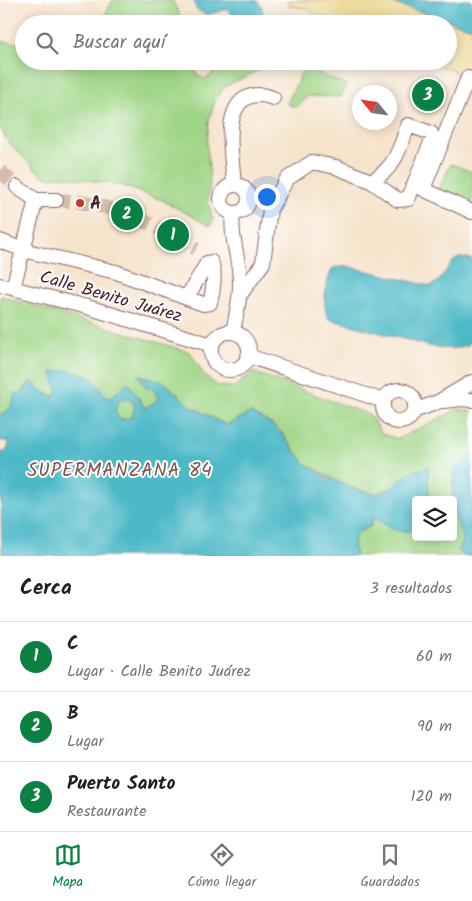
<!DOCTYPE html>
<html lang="es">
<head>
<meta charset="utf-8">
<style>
  body { margin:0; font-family:Kalam,sans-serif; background:#f2f2f2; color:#202124 }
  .controls { position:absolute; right:15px; bottom:15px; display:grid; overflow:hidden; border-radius:5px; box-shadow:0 2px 12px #0003 }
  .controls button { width:45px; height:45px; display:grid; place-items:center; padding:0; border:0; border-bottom:1px solid #e0e0e0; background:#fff; color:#202124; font:25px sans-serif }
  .compass { position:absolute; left:352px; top:85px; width:45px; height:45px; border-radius:50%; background:#fff; box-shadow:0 2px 12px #0003; rotate:299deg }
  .you { position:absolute; left:266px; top:196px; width:18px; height:18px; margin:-12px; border:4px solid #fff; border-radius:50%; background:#1a73e8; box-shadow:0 0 0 8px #1a73e833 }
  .badge { display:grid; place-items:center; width:32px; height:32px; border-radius:50%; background:#0b8043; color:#fff; font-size:16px; font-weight:700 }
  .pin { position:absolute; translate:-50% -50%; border:2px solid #fff; box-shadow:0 1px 5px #0006 }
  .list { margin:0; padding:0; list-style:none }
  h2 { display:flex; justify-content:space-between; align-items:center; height:65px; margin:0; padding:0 20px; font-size:21px }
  h2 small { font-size:16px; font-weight:400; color:#757577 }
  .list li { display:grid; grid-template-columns:32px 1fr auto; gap:15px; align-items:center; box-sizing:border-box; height:70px; padding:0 20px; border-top:1px solid #e0e0e0 }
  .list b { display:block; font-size:19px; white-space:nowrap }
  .list p { margin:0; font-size:16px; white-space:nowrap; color:#757577 }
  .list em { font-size:16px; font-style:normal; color:#757577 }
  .icon { flex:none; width:28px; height:28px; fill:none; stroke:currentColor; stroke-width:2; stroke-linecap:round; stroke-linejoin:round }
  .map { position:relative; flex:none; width:472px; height:556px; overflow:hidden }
  .search { position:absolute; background:#fff; box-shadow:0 2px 12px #0003; left:15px; right:15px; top:15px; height:55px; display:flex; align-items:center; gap:12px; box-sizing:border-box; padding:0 18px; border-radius:28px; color:#757577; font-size:19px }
  .sheet { height:275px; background:#fff }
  nav { display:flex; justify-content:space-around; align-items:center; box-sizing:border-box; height:70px; border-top:1px solid #e0e0e0; background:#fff; font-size:14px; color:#757577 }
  nav a { display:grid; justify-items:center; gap:2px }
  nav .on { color:#0b8043 }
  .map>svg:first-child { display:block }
  .green { fill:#a0d687; stroke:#757a59 }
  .sand { fill:#eeda9e; stroke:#9c7c64 }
  .water { fill:#4db9c7; stroke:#4c6c79; fill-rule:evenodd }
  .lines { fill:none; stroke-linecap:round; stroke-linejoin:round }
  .minor-tunnel { stroke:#d4bdad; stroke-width:14; stroke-dasharray:14 7; stroke-linecap:butt }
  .minor-casing { stroke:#866464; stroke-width:16 }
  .minor { stroke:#fff; stroke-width:14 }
  .poi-dot { fill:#c8321e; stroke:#fff; stroke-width:2 }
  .labels { text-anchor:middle; stroke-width:4; stroke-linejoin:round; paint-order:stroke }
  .poi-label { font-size:18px; font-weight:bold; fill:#4a1f2b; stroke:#fff; text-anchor:start }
  .street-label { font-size:18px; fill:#4a1f2b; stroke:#fff }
  .neighbourhood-label { font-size:19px; letter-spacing:1px; fill:#80554e; stroke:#fff }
</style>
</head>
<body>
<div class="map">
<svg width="472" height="556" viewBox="0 0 472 556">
  <rect width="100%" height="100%" fill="#fff"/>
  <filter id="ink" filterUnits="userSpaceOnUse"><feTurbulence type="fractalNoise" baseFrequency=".02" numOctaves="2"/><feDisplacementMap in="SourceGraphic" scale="10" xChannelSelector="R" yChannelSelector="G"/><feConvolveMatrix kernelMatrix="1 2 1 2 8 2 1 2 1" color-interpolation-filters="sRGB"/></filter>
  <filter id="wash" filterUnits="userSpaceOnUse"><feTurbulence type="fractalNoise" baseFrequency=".0096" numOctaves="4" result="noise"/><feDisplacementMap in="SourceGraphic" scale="20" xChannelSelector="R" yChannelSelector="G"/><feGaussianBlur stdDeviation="1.12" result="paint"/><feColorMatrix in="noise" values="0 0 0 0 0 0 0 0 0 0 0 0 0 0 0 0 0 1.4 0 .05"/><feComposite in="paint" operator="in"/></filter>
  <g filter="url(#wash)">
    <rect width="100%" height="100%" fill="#f6e4cd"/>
    <path class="green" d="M113,0h59l8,16 9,8h-89z
      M278,16l25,2 8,6h-37z
      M0,41l24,3v17h36l9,5 8,-1 4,-4h110l7,15 7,3 7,-4 1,-4 12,-3 6,-7h35l-4,8 -36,17 -10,12 -7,22 -2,24 3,38 -2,20 5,18 -3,6 -48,-26 -42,-15 -60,-9 -8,2 -10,-2 -34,-34 -8,-14z
      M304,67l43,18 -6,12 -33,-1 -12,11 -9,-3z
      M451,164l21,8v35l-35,-15z
      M0,296l190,56 14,23 14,11 16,1 19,-15 117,43 12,19 16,5 60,-30 14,2v44l-18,14 -2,31h-23l-1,-33 -23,10 -10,9 -18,8 -28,-7 -44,-23 -27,-36 -27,-15c-9,3 -16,9 -25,12l-34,-18 -28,-25 -25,-7 9,14 3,-3 8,13 -14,9 -17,-26 -19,17 -20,-23 -34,5 3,11 -4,4 -28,-10 -19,27 -7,2z
      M115 409a10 10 0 1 1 20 0a10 10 0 1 1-20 0Z
      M453,508l10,34 -5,9 7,5h-108c-5,-7 -4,-14 -1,-22l15,-8 1,-7h6l5,5 26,7 7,-3v9h37z"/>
    <path class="sand" d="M288,0h95l89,28v51l-43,-18h19v-37h-122l-19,-16 -17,-2z"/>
    <path class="water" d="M194,0h62c9,7 8,15 2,24h-20l-10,-15 -22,6 -10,-6z
      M383,0h89v28z
      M460,257l12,2v81l-4,5 -15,4 -24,-3 -100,-27c-8,-12 -3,-39 4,-51l14,-2 83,20c17,-7 14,-22 30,-29z
      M68,370l21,6 20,23 19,-17 17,26 14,-9 -8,-13 -4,3 -9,-14 26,7 28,25 34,18c10,-3 16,-9 25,-12 32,15 32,25 53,49 10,11 59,34 74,31 17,-2 24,-19 39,-23 4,-2 7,-1 11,-3l1,33h-13v28c-15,8 -26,1 -38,-9h-6l-1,7 -15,8 -3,13 4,9h-67l-4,-3 -5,3h-279l-2,-105 4,2 4,-5 1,-7h-9v-26c9,-3 13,-11 15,-21l8,-2 8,-11 17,14 6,1 4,-4 -7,-20zM124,399h6l5,5 -3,13 -11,3c-6,-6 -6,-9 -3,-17z
      M472,455v101h-7l-8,-5 6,-9 -11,-42 2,-31z"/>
  </g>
  <g filter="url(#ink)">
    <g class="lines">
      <path class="minor-tunnel" d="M0,171l17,16
        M56,200c53,2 95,22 140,49"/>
      <g class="minor-casing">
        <path id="minor" d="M468,78l-45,111 49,23
          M234,185c-1,-24 -14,-80 17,-89 8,-2 14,-1 22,2
          M221 199a14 14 0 1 1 28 0a14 14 0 1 1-28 0Z
          M17,187l19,13h20
          M233,213c-3,24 6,44 7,67 1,18 -4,35 -7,52
          M0,241l27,10 89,21 87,32 7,-1c3,-11 6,-31 1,-41l-4,1 -20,34
          M0,285l87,22 125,38
          M13,288l23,-88
          M240,295l23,-32 7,-54 17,-30 25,-17 24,5 35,14c24,-12 29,-33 37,-56l23,8 1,7 -24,59 -10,1 -27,-19
          M211 351a19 19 0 1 1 38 0a19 19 0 1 1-38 0Z
          M248,356l136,45
          M383 406a16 16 0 1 1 32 0a16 16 0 1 1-32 0Z
          M444,401l17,-2 11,1
          M414,411l24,-9 34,-20"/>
      </g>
      <use href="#minor" class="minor"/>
    </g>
  </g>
  <circle class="poi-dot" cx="80" cy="203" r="5"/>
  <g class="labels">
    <g class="poi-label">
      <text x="90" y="209">A</text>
    </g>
    <g class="street-label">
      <text transform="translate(111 296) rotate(16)" y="6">Calle Benito Juárez</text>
    </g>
    <g class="neighbourhood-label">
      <text x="120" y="476">SUPERMANZANA 84</text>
    </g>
  </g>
</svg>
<div class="controls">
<button><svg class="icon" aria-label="layers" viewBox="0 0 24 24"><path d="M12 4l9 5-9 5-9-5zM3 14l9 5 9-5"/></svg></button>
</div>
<svg class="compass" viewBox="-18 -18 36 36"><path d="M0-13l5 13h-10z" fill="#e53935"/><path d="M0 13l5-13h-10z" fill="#757577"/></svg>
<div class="you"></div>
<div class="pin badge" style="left:173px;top:235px">1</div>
<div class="pin badge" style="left:127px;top:214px">2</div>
<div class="pin badge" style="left:428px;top:95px">3</div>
<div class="search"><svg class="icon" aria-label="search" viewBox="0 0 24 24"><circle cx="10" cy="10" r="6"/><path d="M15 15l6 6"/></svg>Buscar aquí</div>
</div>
<section class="sheet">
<h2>Cerca<small>3 resultados</small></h2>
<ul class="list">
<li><span class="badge">1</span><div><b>C</b><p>Lugar · Calle Benito Juárez</p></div><em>60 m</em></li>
<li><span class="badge">2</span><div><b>B</b><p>Lugar</p></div><em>90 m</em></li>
<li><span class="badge">3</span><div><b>Puerto Santo</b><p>Restaurante</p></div><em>120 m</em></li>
</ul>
</section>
<nav>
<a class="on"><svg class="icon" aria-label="map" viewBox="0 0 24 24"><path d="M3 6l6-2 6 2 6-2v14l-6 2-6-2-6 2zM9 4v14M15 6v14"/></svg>Mapa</a>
<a><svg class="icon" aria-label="directions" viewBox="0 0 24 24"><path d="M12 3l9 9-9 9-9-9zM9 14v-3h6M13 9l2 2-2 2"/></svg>Cómo llegar</a>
<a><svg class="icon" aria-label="saved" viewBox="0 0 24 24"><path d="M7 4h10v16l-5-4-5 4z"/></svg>Guardados</a>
</nav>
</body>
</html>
